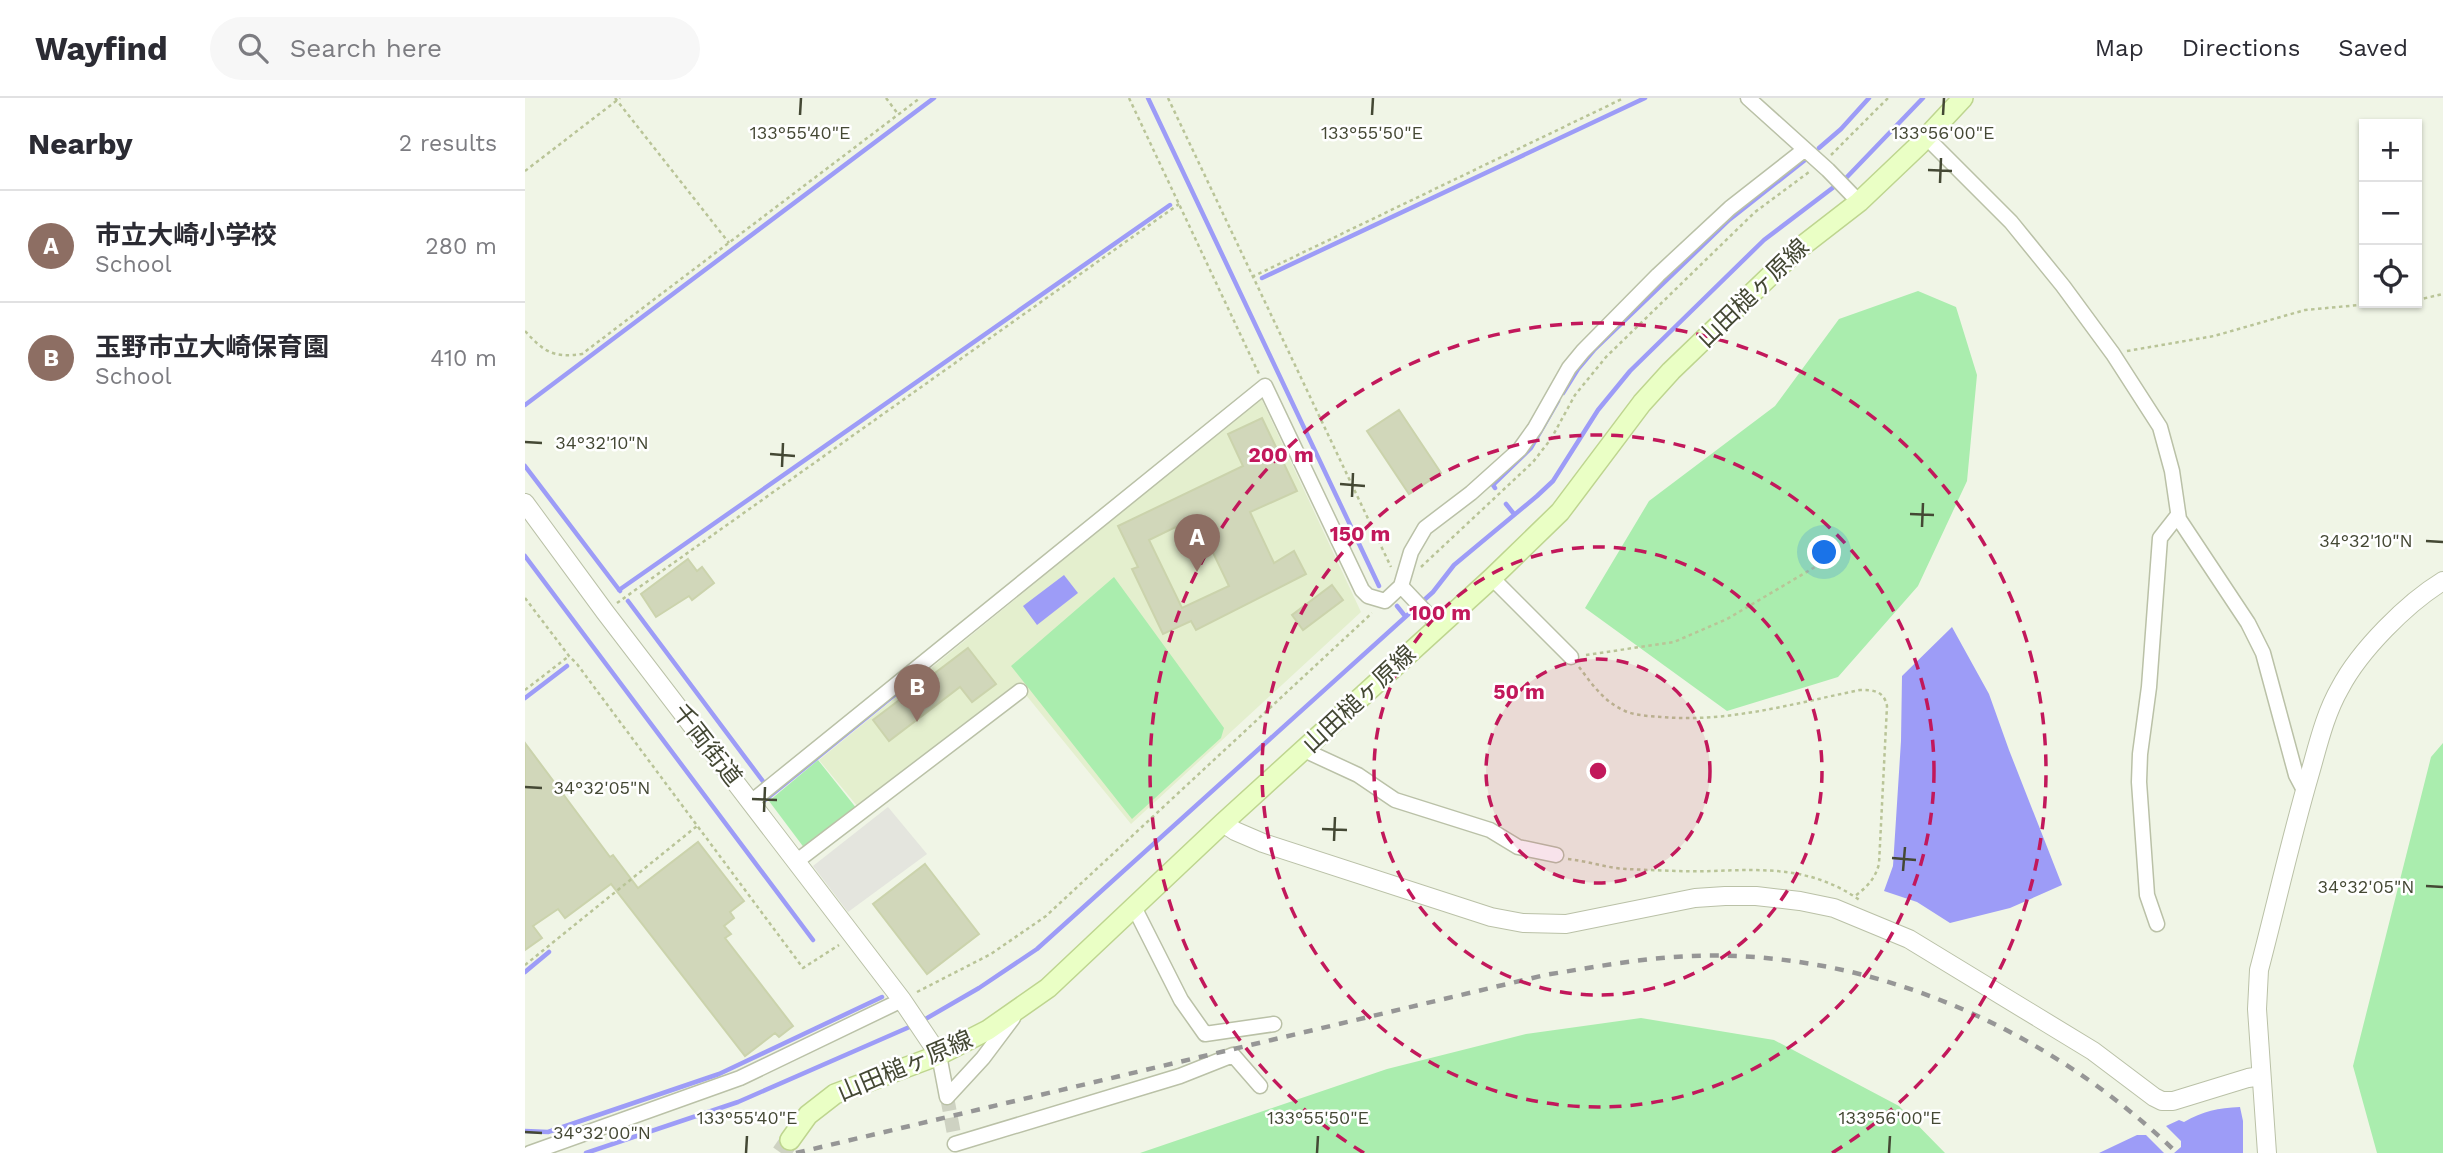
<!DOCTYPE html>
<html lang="en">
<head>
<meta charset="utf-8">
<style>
  body { margin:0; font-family:"Work Sans","Noto Sans JP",sans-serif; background:#f7f7f7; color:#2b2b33 }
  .controls { position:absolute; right:21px; top:21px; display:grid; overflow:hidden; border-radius:0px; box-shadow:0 2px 5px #0004 }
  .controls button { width:63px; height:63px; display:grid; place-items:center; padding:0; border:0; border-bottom:2px solid #e1e1e2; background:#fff; color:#2b2b33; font:35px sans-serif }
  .you { position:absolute; left:1300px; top:455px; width:24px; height:24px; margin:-18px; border:5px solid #fff; border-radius:50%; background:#1a73e8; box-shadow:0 0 0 10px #1a73e833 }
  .badge { display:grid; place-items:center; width:46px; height:46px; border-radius:50%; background:#8a7024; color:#fff; font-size:23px; font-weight:700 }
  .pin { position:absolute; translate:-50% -58px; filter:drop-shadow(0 2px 4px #0008) }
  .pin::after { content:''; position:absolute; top:37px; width:24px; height:21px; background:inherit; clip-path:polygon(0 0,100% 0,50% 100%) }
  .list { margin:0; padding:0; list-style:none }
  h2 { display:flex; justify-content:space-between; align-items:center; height:91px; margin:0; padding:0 28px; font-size:30px }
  h2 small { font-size:23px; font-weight:400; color:#7c7c81 }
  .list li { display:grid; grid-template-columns:46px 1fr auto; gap:21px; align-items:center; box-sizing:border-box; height:112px; padding:0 28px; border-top:2px solid #e1e1e2 }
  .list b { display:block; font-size:26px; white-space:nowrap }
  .list p { margin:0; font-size:23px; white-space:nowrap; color:#7c7c81 }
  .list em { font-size:23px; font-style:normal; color:#7c7c81 }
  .icon { flex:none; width:38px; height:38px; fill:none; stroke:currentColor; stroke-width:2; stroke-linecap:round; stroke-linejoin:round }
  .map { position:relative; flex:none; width:1918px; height:1055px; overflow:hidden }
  header { display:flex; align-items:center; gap:42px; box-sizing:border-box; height:98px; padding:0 35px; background:#fff; border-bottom:2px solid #e1e1e2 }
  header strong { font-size:33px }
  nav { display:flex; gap:38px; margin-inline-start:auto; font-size:24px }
  .search { width:490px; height:63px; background:#f7f7f7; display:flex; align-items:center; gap:18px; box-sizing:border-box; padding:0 24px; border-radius:38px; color:#7c7c81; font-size:26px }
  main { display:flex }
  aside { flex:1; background:#fff }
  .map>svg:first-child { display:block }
  .education { fill:#e4efce }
  .green { fill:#aaedae }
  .parking { fill:#e4e5de }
  .water { fill:#9d9cf7 }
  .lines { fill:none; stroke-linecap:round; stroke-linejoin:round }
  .stream { stroke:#9d9cf7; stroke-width:4.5 }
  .building { fill:#d1d7ba; stroke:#cbd3ac; stroke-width:2; fill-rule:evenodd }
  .minor-tunnel { stroke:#ced2c2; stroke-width:14; stroke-dasharray:14 7; stroke-linecap:butt }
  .secondary-tunnel { stroke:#ced2c2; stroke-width:19; stroke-dasharray:19 10; stroke-linecap:butt }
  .minor-casing { stroke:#bac1a7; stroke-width:17 }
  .tertiary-casing { stroke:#bac1a7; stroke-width:20 }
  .secondary-casing { stroke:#bed58f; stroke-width:22 }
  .path { stroke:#b9c497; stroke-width:2.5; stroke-dasharray:3.5 3.5; stroke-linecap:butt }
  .minor { stroke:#fff; stroke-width:14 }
  .tertiary { stroke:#fff; stroke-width:18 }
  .secondary { stroke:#eaffc5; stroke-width:19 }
  .rail { stroke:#969696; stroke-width:4.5; stroke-dasharray:9 9; stroke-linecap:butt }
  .ticks { fill:none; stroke:#444834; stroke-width:2.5 }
  .ring { fill:none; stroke:#c2185b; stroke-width:3.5; stroke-dasharray:12 9 }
  .labels { text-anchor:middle; stroke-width:5; stroke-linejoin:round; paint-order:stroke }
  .street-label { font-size:24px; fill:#444834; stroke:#fff }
  .ticks-label { font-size:18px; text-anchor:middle; fill:#444834; stroke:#fff; stroke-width:5; stroke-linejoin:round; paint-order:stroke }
  .centre { fill:#c2185b; stroke:#fff; stroke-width:3.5 }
  .ring-label { font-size:21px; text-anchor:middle; font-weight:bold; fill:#c2185b; stroke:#fff; stroke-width:5; stroke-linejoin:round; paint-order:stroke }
</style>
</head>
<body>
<header>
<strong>Wayfind</strong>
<div class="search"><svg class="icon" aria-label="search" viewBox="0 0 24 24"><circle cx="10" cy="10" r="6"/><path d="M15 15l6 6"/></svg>Search here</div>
<nav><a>Map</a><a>Directions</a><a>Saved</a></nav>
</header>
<main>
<aside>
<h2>Nearby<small>2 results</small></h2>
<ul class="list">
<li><span class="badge" style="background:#8d6e63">A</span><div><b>市立大崎小学校</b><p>School</p></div><em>280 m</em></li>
<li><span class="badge" style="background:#8d6e63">B</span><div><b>玉野市立大崎保育園</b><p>School</p></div><em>410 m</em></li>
</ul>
</aside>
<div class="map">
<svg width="1918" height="1055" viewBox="0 0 1918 1055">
  <rect width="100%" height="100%" fill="#f0f5e6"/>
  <path class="education" d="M736,300l100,214 -230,212 -114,-140 -159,123 -39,-47z"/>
  <path class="green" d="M1393,193l38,16 21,68 -10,106 -49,105 -80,91 -111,34 -142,-103 64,-107 126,-95 64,-87z
    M589,479l110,151 -3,10 -89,81 -121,-153z
    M1918,645v410h-66l-24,-87 78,-309z
    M293,662l39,49 -52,40 -36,-48z
    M1116,920l133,22 125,66 46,47h-805l247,-84 139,-35z"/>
  <path class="parking" d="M363,709l39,47 -79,58 -35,-46z"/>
  <path class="water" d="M539,477l14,18 -41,32 -14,-19z
    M1427,529l37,67 20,56 53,135 -52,23 -60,15 -33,-21 -33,-11 9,-25 8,-125 1,-65z
    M1715,1009l3,14v32h-69l7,-6v-6l-15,-15 13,-6 5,2c19,-11 34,-14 56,-15z
    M1612,1037h9l18,18h-65z"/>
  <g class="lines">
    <path class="stream" d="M623,0l231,488
      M1294,50l22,-19 28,-31
      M737,180l383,-180
      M1038,295l15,-24 16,-19 135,-130 76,-60
      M0,307l409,-307
      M0,368l95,125
      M970,390l-2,-3 38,-37 27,-47
      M981,406l8,10
      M0,458l288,384
      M94,492l551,-385
      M103,503l137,183
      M872,508l8,10
      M0,600l42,-32
      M240,702l144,-117
      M0,874l24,-20
      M397,923l57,-33 58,-39 396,-357 21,-27 83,-69 16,-15 45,-71 32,-39 134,-131 83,-63 76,-79
      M0,1033l23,1 171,-58 163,-77
      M61,1055l152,-51 176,-77"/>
  </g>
  <path class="building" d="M874,312l42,63 -32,21 -42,-63z
    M737,320l35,73 -47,21 24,51 20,-12 12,23 -110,56 -5,-9 -28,13 -31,-65 6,-2 -20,-41 125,-60 -15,-32zM671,419l33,69 -47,22 -33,-68z
    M163,461l9,12 5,-4 12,16 -22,17 -3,-4 -33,21 -15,-23z
    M807,487l11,15 -40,30 -11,-15z
    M443,550l28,36 -24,18 -12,-15 -71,54 -16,-21z
    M0,645l85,114 3,-2 25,33 60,-46 46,59 -14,11 4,6 -10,8 7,8 -6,4 68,88 -14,11 -4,-4 -30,23 -134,-172 -46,34 -7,-9 -25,17 9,12 -17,12z
    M400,766l54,70 -52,40 -54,-70z"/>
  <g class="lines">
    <path class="minor-tunnel" d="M422,999l7,37"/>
    <path class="secondary-tunnel" d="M256,1055l9,-13"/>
    <g class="minor-casing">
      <path id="minor" d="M1223,0l80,72 31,32
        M1401,39l85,85 52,64 50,68 47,73 12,44 7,48 69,104 15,30 33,122 9,17
        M967,480l79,79
        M876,488l37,39
        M779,652l54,25 37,25 95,30 28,17 38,8
        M226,704l514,-416 97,204 6,6 17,5 16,-15 10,-34 14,-24 46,-35 49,-44 15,-21 34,-60 14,-17 75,-76 72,-67 74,-58
        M272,763l223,-170
        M609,809l47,93 24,34 69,-10
        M1632,826l-10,-29 -8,-113 1,-28 9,-67 11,-149 18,-23
        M414,957l8,42
        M422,999l36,-39 30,-40
        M430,1046l225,-68 53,-21 27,31
        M5,1055l210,-75 162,-78"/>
    </g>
    <g class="tertiary-casing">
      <path id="tertiary" d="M0,405l80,109 297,388 37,55
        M698,725l12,8 28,12 228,74 32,6 43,1 129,-26 30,-2h31l44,5 34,7 75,31 184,112 61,46 8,4h11l75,-23 13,-2
        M1742,1055l-10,-144 2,-39c17,-65 32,-132 51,-197 8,-28 15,-59 30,-85 20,-38 67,-85 103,-107"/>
    </g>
    <g class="secondary-casing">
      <path id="secondary" d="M265,1042l18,-25 27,-21 104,-39 49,-25 60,-42 175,-165 269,-245 68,-66 82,-109 29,-32 126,-121 62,-48 61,-58 43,-46"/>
    </g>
    <path class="path" d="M90,0l114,145
      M361,0l12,16
      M604,0l130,276
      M643,0l223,469
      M1306,57l57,-57
      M0,73l95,-73
      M727,179l372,-179
      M1892,202l26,-6
      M0,233c19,21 28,27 57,23l338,-256
      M1602,253l87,-15 91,-26 76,-7
      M896,469l112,-105 18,-23 24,-44 31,-38 149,-145 54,-40
      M0,500l44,58 8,8 226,304 36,-23
      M92,505l562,-399
      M1061,557l88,-13 53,-23 88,-52
      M1054,569c13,17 25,35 46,44 12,5 25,5 37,6 67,6 133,-14 198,-27 14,0 24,1 27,16l-8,158c-4,15 -12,23 -24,32
      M0,592l44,-34
      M1043,761c19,2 39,9 58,10 28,1 58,3 86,2 56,-2 101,-4 149,30
      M0,867l172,-139
      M392,894l74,-38 55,-38 326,-303"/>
    <use href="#minor" class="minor"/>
    <use href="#tertiary" class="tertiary"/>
    <use href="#secondary" class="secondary"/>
    <path class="rail" d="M271,1055l749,-178c49,-8 97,-17 147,-19 180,-7 358,74 485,197"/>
  </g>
  <path class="ticks" d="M275,17l1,-17M847,17l1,-17M1418,17l1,-17M1403,72l24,1M1415,85l1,-25M0,344l17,1M245,356l25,2M257,369l1,-24M815,386l25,2M827,399l1,-24M1385,416l24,1M1397,429l1,-24M1901,443l17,1M0,689l17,1M227,701l25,1M239,714l1,-25M797,731l25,1M809,743l1,-24M1367,760l24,2M1378,773l2,-24M1901,788l17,1M0,1034l17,1M221,1055l1,-17M792,1055l1,-17M1364,1055l1,-17"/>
  <circle cx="1073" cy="673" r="112" fill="#c2185b" fill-opacity=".12"/>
  <g class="ring">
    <circle cx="1073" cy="673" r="112"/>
    <circle cx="1073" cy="673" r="224"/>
    <circle cx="1073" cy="673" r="336"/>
    <path d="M839 1055A448 448 0 1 1 1307 1055"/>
  </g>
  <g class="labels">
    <g class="street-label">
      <text transform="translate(1228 195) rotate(-44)" y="8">山田槌ヶ原線</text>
      <text transform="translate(834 601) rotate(-43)" y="8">山田槌ヶ原線</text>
      <text transform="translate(182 647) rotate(52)" y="8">千両街道</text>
      <text transform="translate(380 968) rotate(-23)" y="8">山田槌ヶ原線</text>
    </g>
  </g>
  <g class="ticks-label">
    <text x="275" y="41">133°55'40"E</text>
    <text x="847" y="41">133°55'50"E</text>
    <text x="1418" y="41">133°56'00"E</text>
    <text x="77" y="351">34°32'10"N</text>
    <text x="1841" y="449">34°32'10"N</text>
    <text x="77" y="696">34°32'05"N</text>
    <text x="1841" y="795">34°32'05"N</text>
    <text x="222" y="1026">133°55'40"E</text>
    <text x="793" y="1026">133°55'50"E</text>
    <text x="1365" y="1026">133°56'00"E</text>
    <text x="77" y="1041">34°32'00"N</text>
  </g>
  <circle cx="1073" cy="673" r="10" class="centre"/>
  <g class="ring-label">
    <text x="756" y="364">200 m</text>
    <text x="835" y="443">150 m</text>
    <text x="915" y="522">100 m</text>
    <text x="994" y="601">50 m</text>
  </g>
</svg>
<div class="controls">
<button>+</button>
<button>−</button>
<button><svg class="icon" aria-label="locate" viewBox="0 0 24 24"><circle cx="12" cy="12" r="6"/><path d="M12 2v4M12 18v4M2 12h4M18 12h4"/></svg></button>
</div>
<div class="you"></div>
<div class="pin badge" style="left:672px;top:474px;background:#8d6e63">A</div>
<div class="pin badge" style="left:392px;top:624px;background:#8d6e63">B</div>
</div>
</main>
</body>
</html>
